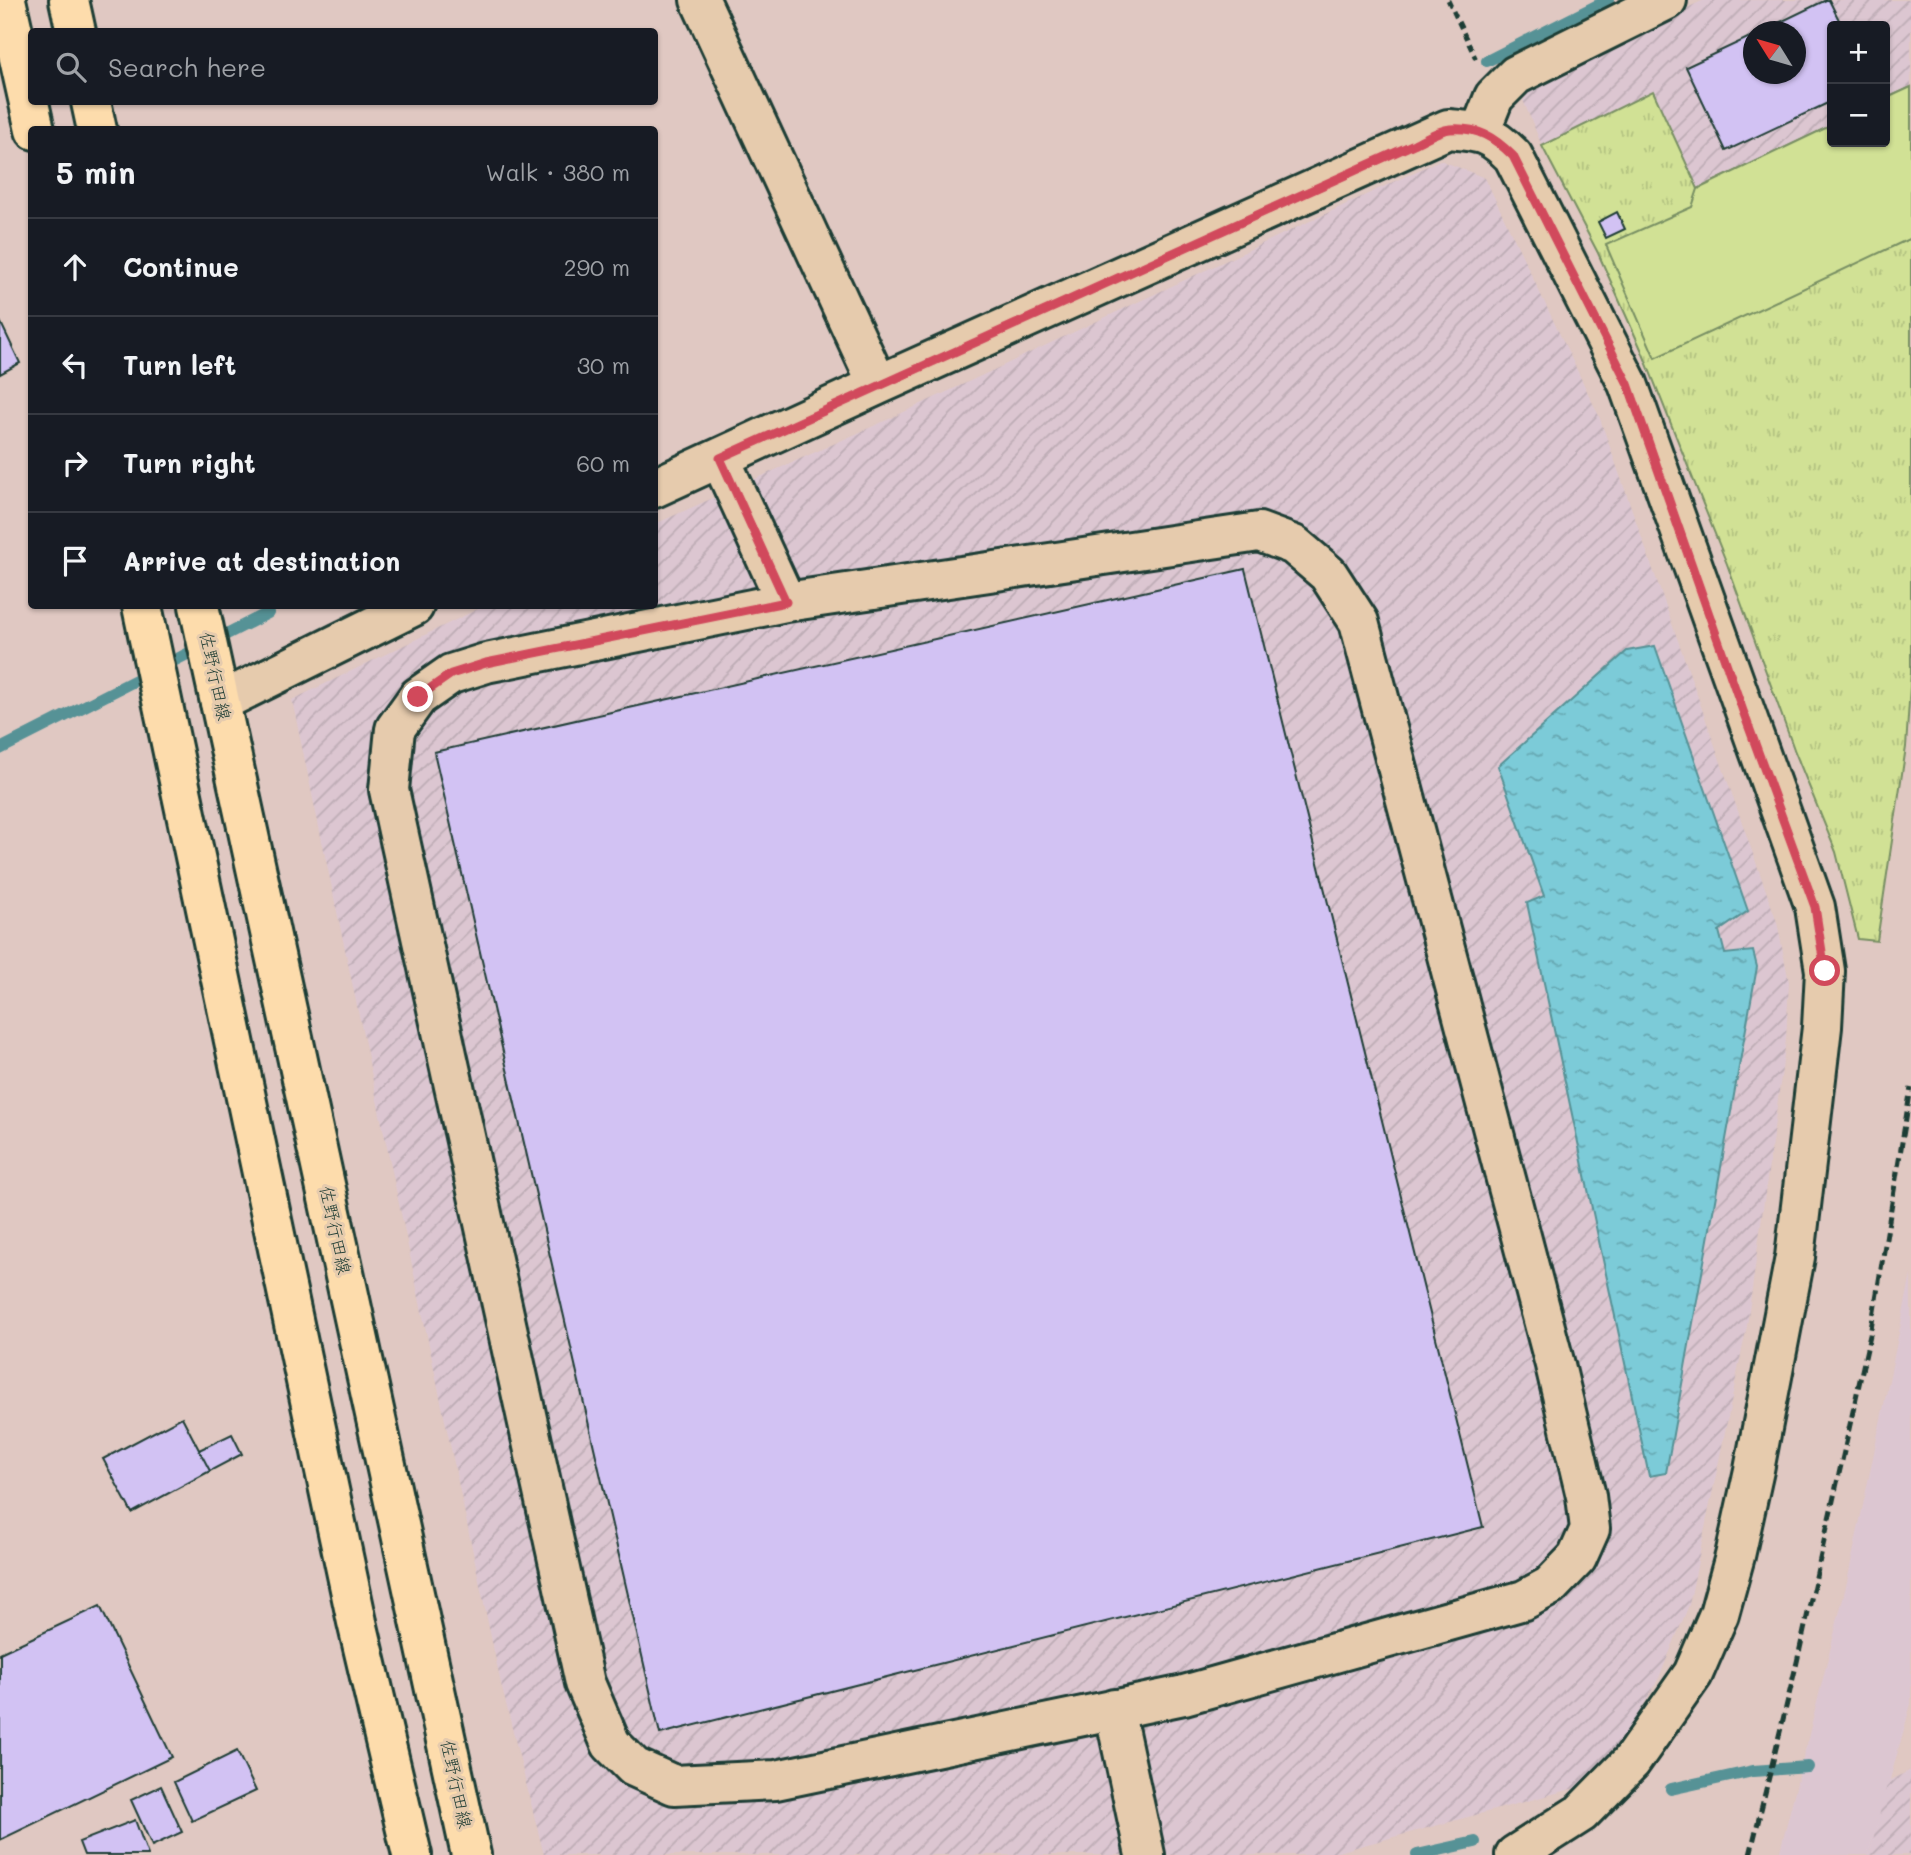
<!DOCTYPE html>
<html lang="en">
<head>
<meta charset="utf-8">
<style>
  body { margin:0; font-family:Mali,"Klee One",sans-serif; background:#242831; color:#f1f3f6 }
  .controls { position:absolute; right:21px; top:21px; display:grid; overflow:hidden; border-radius:7px; box-shadow:0 2px 5px #0004 }
  .controls button { width:63px; height:63px; display:grid; place-items:center; padding:0; border:0; border-bottom:2px solid #363941; background:#171b24; color:#f1f3f6; font:35px sans-serif }
  .compass { position:absolute; left:1743px; top:21px; width:63px; height:63px; border-radius:50%; background:#171b24; box-shadow:0 2px 5px #0004; rotate:307deg }
  .stop { position:absolute; width:21px; height:21px; margin:-16px; border:5px solid #d1495b; border-radius:50%; background:#fff }
  .stop.end { background:#d1495b; border-color:#fff; box-shadow:0 2px 7px #0008 }
  .list { margin:0; padding:0; list-style:none }
  h2 { display:flex; justify-content:space-between; align-items:center; height:91px; margin:0; padding:0 28px; font-size:30px }
  h2 small { font-size:23px; font-weight:400; color:#9ea1a6 }
  .list li { display:grid; grid-template-columns:46px 1fr auto; gap:21px; align-items:center; box-sizing:border-box; height:98px; padding:0 28px; border-top:2px solid #363941 }
  .list b { display:block; font-size:26px; white-space:nowrap }
  .list em { font-size:23px; font-style:normal; color:#9ea1a6 }
  .icon { flex:none; width:38px; height:38px; fill:none; stroke:currentColor; stroke-width:2; stroke-linecap:round; stroke-linejoin:round }
  .map { position:relative; flex:none; width:1911px; height:1855px; overflow:hidden }
  .search { position:absolute; background:#171b24; box-shadow:0 2px 5px #0004; left:28px; top:28px; width:630px; height:77px; display:flex; align-items:center; gap:18px; box-sizing:border-box; padding:0 24px; border-radius:7px; color:#9ea1a6; font-size:26px }
  .panel { position:absolute; background:#171b24; box-shadow:0 2px 5px #0004; left:28px; top:126px; width:630px; height:483px; border-radius:7px }
  .map>svg:first-child { display:block }
  .built { fill:#dcc6d1 }
  .industrial { fill:url(#industrial-furrows); fill-rule:evenodd }
  .park { fill:url(#park-tufts); stroke:#788f64; stroke-width:2 }
  .pitch { fill:#d1e195; stroke:#788f64; stroke-width:2 }
  .water { fill:url(#water-ripples); stroke:#579296; stroke-width:2 }
  .lines { fill:none; stroke-linecap:round; stroke-linejoin:round }
  .stream { stroke:#579296; stroke-width:12 }
  .building { fill:#d2c2f3; stroke:#1f3d34; stroke-width:2 }
  .minor-casing { stroke:#1f3d34; stroke-width:44 }
  .major-casing { stroke:#1f3d34; stroke-width:44 }
  .path { stroke:#1f3d34; stroke-width:4.5; stroke-dasharray:7 5; stroke-linecap:butt }
  .minor { stroke:#e6cbad; stroke-width:38 }
  .major { stroke:#fddcac; stroke-width:38 }
  .rail { stroke:#1f3d34; stroke-width:5; stroke-dasharray:10 5; stroke-linecap:butt }
  .route { stroke:#d1495b; stroke-width:9 }
  .labels { text-anchor:middle; stroke-width:6; stroke-linejoin:round; paint-order:stroke }
  .street-label { font-size:18px; fill:#1f3d34; stroke:#e6cbad }
</style>
</head>
<body>
<div class="map">
<svg width="1911" height="1855" viewBox="0 0 1911 1855">
  <defs>
    <pattern id="industrial-furrows" width="10" height="10" patternUnits="userSpaceOnUse" patternTransform="scale(1.75)"><rect width="10" height="10" fill="#dcc6d1"/><path d="M-1 1l2-2M0 10L10 0M9 11l2-2" fill="none" stroke="#bcabb4"/></pattern>
    <pattern id="park-tufts" width="24" height="20" patternUnits="userSpaceOnUse" patternTransform="scale(1.75)"><rect width="24" height="20" fill="#d1e195"/><path d="M3 7l-1-3M5 7V3M7 7l1-3M15 17l-1-3M17 17v-4M19 17l1-3" fill="none" stroke="#b3c281"/></pattern>
    <pattern id="water-ripples" width="26" height="14" patternUnits="userSpaceOnUse" patternTransform="scale(1.75)"><rect width="26" height="14" fill="#7ccbd8"/><path d="M2 4q2-2 4 0t4 0M15 11q2-2 4 0t4 0" fill="none" stroke="#65a6b0"/></pattern>
  </defs>
  <rect width="100%" height="100%" fill="#e0c8c2"/>
  <filter id="ink" filterUnits="userSpaceOnUse"><feTurbulence type="fractalNoise" baseFrequency=".0143" numOctaves="2"/><feDisplacementMap in="SourceGraphic" scale="14" xChannelSelector="R" yChannelSelector="G"/><feConvolveMatrix kernelMatrix="1 2 1 2 8 2 1 2 1" color-interpolation-filters="sRGB"/></filter>
  <g filter="url(#ink)">
    <path class="built" d="M1911,1275v429l-42,151h-90l68,-273z"/>
    <path class="industrial" d="M1704,0h207v87l-26,12v-73h-53v99l-134,64 -45,-98 -111,55 -19,-46 19,-24zM1754,32h42v42h-42z
      M1440,160l45,18 114,238 178,506 12,60 -3,58 -39,286 -58,279 -30,73 -33,58 -47,51 -252,68h-783l-43,-171 -209,-984 192,-94h170l1,-82 232,-104z
      M1911,1770v85h-42l19,-74z"/>
    <path class="park" d="M1911,87v585l-5,75 -29,194 -19,-2 -22,-87 -41,-100 -68,-188 -86,-215 -43,-96 -56,-107 111,-55 45,98 134,-64v17h53v-43z"/>
    <path class="pitch" d="M1911,87v151l-256,120 -49,-113 86,-38 6,-18 134,-64v17h53v-43z"/>
    <path class="water" d="M1655,646l93,265 -29,20 6,23 28,-3 4,16 -91,506 -17,3 -122,-573 17,-7 -46,-130 129,-115z"/>
    <g class="lines">
      <path class="stream" d="M1487,61l121,-61
        M0,749l268,-136
        M1671,1789l82,-18 55,-4
        M1417,1855l58,-13"/>
    </g>
    <path class="building" d="M1826,0h3l13,26h-10v75l-106,50 -40,-84 68,-32v39h42v-42h-36z
      M1617,212l8,17 -19,9 -8,-16z
      M0,321l20,42 -20,11z
      M1245,569l238,958 -823,207 -226,-982z
      M182,1417l28,54 -78,42 -29,-54z
      M232,1434l10,20 -32,17 -11,-21z
      M100,1606l72,151 -172,83v-187z
      M237,1751l19,40 -64,30 -18,-39z
      M161,1786l21,46 -30,14 -21,-46z
      M135,1820l13,35h-64l-5,-13z"/>
    <g class="lines">
      <g class="minor-casing">
        <path id="minor" d="M700,0l178,385
          M1480,132l14,-35 22,-22 151,-75
          M720,458l66,144
          M654,488l224,-103 570,-256c33,3 41,3 65,27l115,228 187,523 10,64 -3,56 -27,230 -41,213 -19,86 -16,58 -26,60 -62,88 -50,51 -66,42
          M1259,532l35,13 34,29 31,48 196,743 31,131 4,33 -13,29 -27,28 -26,14 -340,95 -408,85 -102,5 -40,-18 -23,-23 -26,-61 -196,-893 6,-61 23,-32 33,-23 35,-11 300,-61z
          M220,702l194,-96
          M1114,1709l31,146"/>
      </g>
      <g class="major-casing">
        <path id="major" d="M6,0l29,130
          M69,0l7,32
          M91,102l6,28
          M142,606l215,1016 55,233
          M199,606l272,1249"/>
      </g>
      <path class="path" d="M1448,0l28,59"/>
      <use href="#minor" class="minor"/>
      <use href="#major" class="major"/>
      <path class="rail" d="M1750,1855l47,-193 73,-327 41,-247"/>
    </g>
  </g>
  <g class="lines" filter="url(#ink)">
    <path class="route" d="M418,697l33,-23 35,-11 300,-61 -66,-144 694,-314c11,-5 24,-14 36,-15 28,-2 44,8 63,27l115,228 115,327 72,196 10,64"/>
  </g>
  <g class="labels">
    <g class="street-label">
      <text transform="translate(215 676) rotate(78)" y="6">佐野行田線</text>
      <text transform="translate(335 1230) rotate(78)" y="6">佐野行田線</text>
      <text transform="translate(456 1784) rotate(78)" y="6">佐野行田線</text>
    </g>
  </g>
</svg>
<div class="controls">
<button>+</button>
<button>−</button>
</div>
<svg class="compass" viewBox="-18 -18 36 36"><path d="M0-13l5 13h-10z" fill="#e53935"/><path d="M0 13l5-13h-10z" fill="#9ea1a6"/></svg>
<div class="stop" style="left:1825px;top:971px"></div>
<div class="stop end" style="left:418px;top:697px"></div>
<div class="search"><svg class="icon" aria-label="search" viewBox="0 0 24 24"><circle cx="10" cy="10" r="6"/><path d="M15 15l6 6"/></svg>Search here</div>
<section class="panel">
<h2>5 min<small>Walk · 380 m</small></h2>
<ul class="list">
<li><svg class="icon" aria-label="ahead" viewBox="0 0 24 24"><path d="M12 20V5M6 11l6-6 6 6"/></svg><div><b>Continue</b></div><em>290 m</em></li>
<li><svg class="icon" aria-label="left" viewBox="0 0 24 24"><path d="M17 20v-9H6M10 6l-5 5 5 5"/></svg><div><b>Turn left</b></div><em>30 m</em></li>
<li><svg class="icon" aria-label="right" viewBox="0 0 24 24"><path d="M7 20v-9h11M14 6l5 5-5 5"/></svg><div><b>Turn right</b></div><em>60 m</em></li>
<li><svg class="icon" aria-label="arrive" viewBox="0 0 24 24"><path d="M6 21V4h12l-3 4 3 4H6"/></svg><div><b>Arrive at destination</b></div></li>
</ul>
</section>
</div>
</body>
</html>
